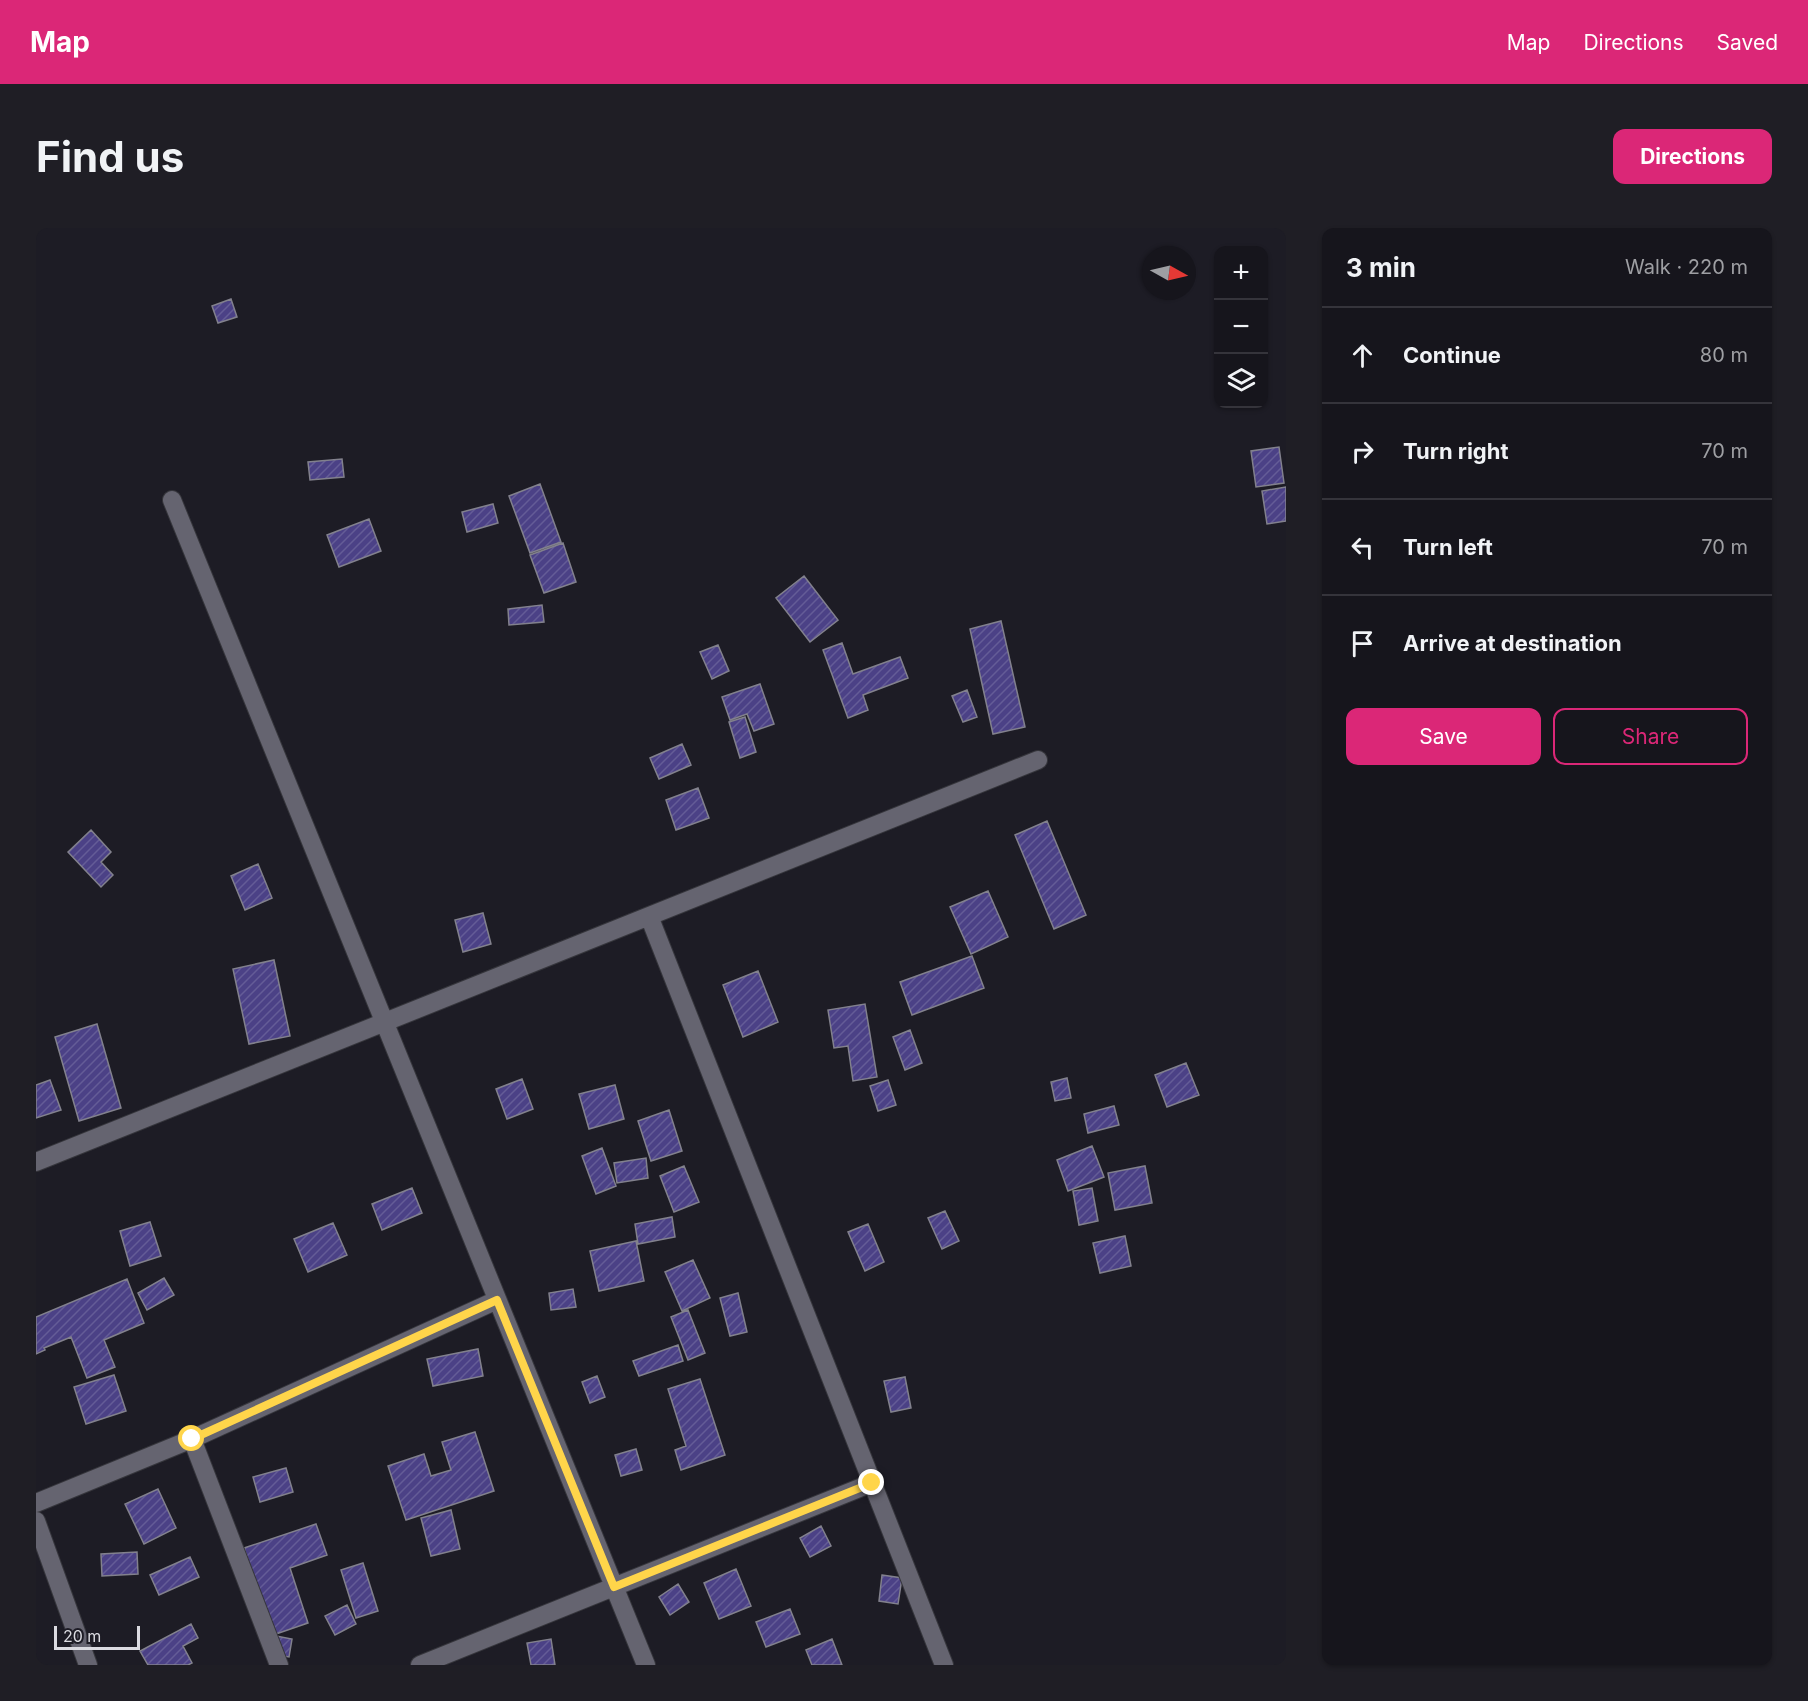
<!DOCTYPE html>
<html lang="en">
<head>
<meta charset="utf-8">
<style>
  body { margin:0; font-family:Inter,sans-serif; background:#1f1e25; color:#f1f3f6 }
  .controls { position:absolute; right:18px; top:18px; display:grid; overflow:hidden; border-radius:12px; box-shadow:0 2px 4px #0004 }
  .controls button { width:54px; height:54px; display:grid; place-items:center; padding:0; border:0; border-bottom:2px solid #35343b; background:#16151c; color:#f1f3f6; font:30px sans-serif }
  .compass { position:absolute; left:1106px; top:18px; width:54px; height:54px; border-radius:50%; background:#16151c; box-shadow:0 2px 4px #0004; rotate:98deg }
  .scale { position:absolute; left:18px; bottom:15px; width:86px; box-sizing:border-box; padding-left:6px; border:3px solid #dbdbe1; border-top:0; font-size:16px; line-height:21px; white-space:nowrap; color:#dbdbe1; -webkit-text-stroke:4px #1d1c25; paint-order:stroke }
  .stop { position:absolute; width:18px; height:18px; margin:-14px; border:4px solid #ffd54a; border-radius:50%; background:#fff }
  .stop.end { background:#ffd54a; border-color:#fff; box-shadow:0 2px 6px #0008 }
  .list { margin:0; padding:0; list-style:none }
  h2 { display:flex; justify-content:space-between; align-items:center; height:78px; margin:0; padding:0 24px; font-size:26px }
  h2 small { font-size:20px; font-weight:400; color:#9e9fa3 }
  .list li { display:grid; grid-template-columns:39px 1fr auto; gap:18px; align-items:center; box-sizing:border-box; height:96px; padding:0 24px; border-top:2px solid #35343b }
  .list b { display:block; font-size:22px; white-space:nowrap }
  .list em { font-size:20px; font-style:normal; color:#9e9fa3 }
  .actions { display:flex; gap:12px; padding:18px 24px }
  .actions a { flex:1; padding:14px 0; border:2px solid #db2777; border-radius:12px; text-align:center; font-size:21px; color:#db2777 }
  .actions .main { background:#db2777; color:#fff }
  .icon { flex:none; width:33px; height:33px; fill:none; stroke:currentColor; stroke-width:2; stroke-linecap:round; stroke-linejoin:round }
  .map { position:relative; flex:none; width:1250px; height:1437px; overflow:hidden; border-radius:12px }
  header { display:flex; align-items:center; gap:36px; box-sizing:border-box; height:84px; padding:0 30px; background:#db2777; color:#fff }
  header strong { font-size:28px }
  nav { display:flex; gap:33px; margin-inline-start:auto; font-size:21px }
  .intro { display:flex; align-items:center; justify-content:space-between; box-sizing:border-box; height:144px; padding:0 36px }
  h1 { margin:0; font-size:42px }
  .button { padding:15px 27px; border-radius:12px; background:#db2777; color:#fff; font-size:21px; font-weight:700 }
  main { display:flex; gap:36px; padding:0 36px }
  aside { flex:1; background:#16151c; border-radius:12px; box-shadow:0 2px 4px #0004 }
  .map>svg:first-child { display:block }
  .building { fill:url(#building-hatch); stroke:#82818d; stroke-width:1.5 }
  .lines { fill:none; stroke-linecap:round; stroke-linejoin:round }
  .street-casing { stroke:#36363c; stroke-width:20 }
  .street { stroke:#656470; stroke-width:18 }
  .route { stroke:#ffd54a; stroke-width:8 }
</style>
</head>
<body>
<header>
<strong>Map</strong>
<nav><a>Map</a><a>Directions</a><a>Saved</a></nav>
</header>
<div class="intro"><h1>Find us</h1><a class="button">Directions</a></div>
<main>
<div class="map">
<svg width="1250" height="1437" viewBox="0 0 1250 1437">
  <defs>
    <pattern id="building-hatch" width="6" height="6" patternUnits="userSpaceOnUse" patternTransform="scale(1.5)"><rect width="6" height="6" fill="#4b4186"/><path d="M-1 1l2-2M0 6l6-6M5 7l2-2" fill="none" stroke="#645c97"/></pattern>
  </defs>
  <rect width="100%" height="100%" fill="#1d1c25"/>
  <path class="building" d="M195,71l6,18 -19,6 -6,-17z
    M1243,219l5,36 -28,4 -5,-36z
    M306,231l2,18 -34,3 -2,-18z
    M504,256l21,58 -31,11 -21,-57z
    M1250,259v34l-19,3 -5,-33z
    M457,276l5,19 -31,9 -5,-20z
    M333,291l12,32 -42,16 -12,-32z
    M527,315l13,39 -32,11 -14,-38z
    M768,348l34,44 -28,22 -34,-44z
    M506,377l2,17 -35,3 -1,-16z
    M965,393l24,106 -32,7 -23,-105z
    M806,415l11,31 47,-17 8,21 -45,17 5,15 -20,8 -25,-68z
    M682,417l11,26 -17,8 -12,-27z
    M724,456l14,40 -20,7 -7,-17 -17,6 -8,-23z
    M931,462l10,27 -14,5 -11,-26z
    M709,489l11,35 -16,6 -11,-36z
    M646,516l9,21 -32,14 -9,-21z
    M662,560l11,30 -33,12 -10,-30z
    M1011,593l39,94 -32,14 -39,-94z
    M55,602l20,22 -10,10 12,13 -12,12 -33,-35z
    M222,636l14,34 -27,12 -14,-34z
    M952,663l20,46 -37,17 -21,-47z
    M447,685l8,31 -28,8 -8,-32z
    M936,728l12,32 -72,27 -12,-33z
    M238,732l16,76 -41,8 -16,-75z
    M722,743l20,51 -35,15 -20,-52z
    M829,776l12,73 -24,4 -5,-35 -14,2 -6,-38z
    M61,796l24,84 -42,13 -24,-84z
    M874,802l12,33 -17,7 -12,-33z
    M1150,835l13,32 -32,12 -12,-32z
    M1031,850l4,20 -16,3 -4,-19z
    M486,851l11,30 -26,10 -11,-30z
    M14,852l11,30 -25,8v-33z
    M852,852l8,25 -18,6 -8,-25z
    M579,857l9,34 -35,10 -10,-35z
    M1078,878l5,19 -31,8 -4,-19z
    M633,882l13,41 -31,10 -13,-40z
    M1056,918l12,31 -36,14 -11,-31z
    M566,920l14,38 -20,8 -14,-38z
    M610,930l2,20 -31,5 -3,-20z
    M648,938l15,36 -25,10 -14,-36z
    M1109,938l7,37 -37,7 -7,-37z
    M376,960l10,25 -40,17 -10,-26z
    M1056,960l6,33 -19,4 -6,-34z
    M909,983l14,30 -17,8 -14,-31z
    M636,989l3,20 -37,7 -3,-20z
    M114,994l11,34 -31,10 -10,-35z
    M297,995l14,32 -39,17 -14,-33z
    M832,996l16,38 -19,9 -17,-39z
    M1089,1008l6,30 -31,7 -7,-30z
    M600,1013l8,40 -45,10 -9,-40z
    M657,1032l17,38 -28,13 -17,-39z
    M128,1050l10,17 -27,15 -9,-17z
    M91,1051l17,44 -40,17 11,27 -28,11 -16,-41 -27,11 1,2 -9,4v-37z
    M537,1061l3,18 -25,3 -2,-17z
    M702,1065l9,39 -17,4 -10,-38z
    M652,1082l17,43 -17,7 -17,-43z
    M642,1117l5,16 -44,15 -6,-15z
    M442,1121l5,27 -50,10 -6,-27z
    M78,1147l12,36 -40,13 -12,-37z
    M561,1148l8,21 -15,6 -8,-21z
    M869,1149l6,31 -20,4 -7,-31z
    M664,1151l25,76 -44,15 -6,-20 11,-4 -18,-57z
    M439,1204l19,59 -88,29 -18,-54 36,-12 7,22 20,-6 -9,-28z
    M600,1221l6,21 -21,6 -6,-21z
    M250,1240l7,24 -33,10 -7,-25z
    M122,1261l18,39 -32,16 -19,-40z
    M415,1282l9,39 -29,7 -10,-38z
    M280,1296l11,31 -37,13 18,55 -35,12 -29,-87z
    M785,1298l10,20 -21,11 -10,-19z
    M101,1324l1,22 -36,2 -1,-22z
    M154,1329l9,20 -40,18 -9,-20z
    M327,1335l15,48 -22,7 -15,-48z
    M700,1341l15,37 -32,13 -15,-36z
    M846,1347l20,3 -4,26 -19,-3z
    M642,1356l11,18 -19,13 -11,-18z
    M311,1377l9,19 -21,11 -10,-19z
    M754,1381l10,25 -34,13 -10,-25z
    M155,1396l7,14 -15,8 9,17 -4,2h-40l-8,-14z
    M240,1408l16,3 -3,18 -17,-3z
    M515,1411l4,26h-24l-4,-22z
    M796,1411l10,26h-30l-6,-15z"/>
  <g class="lines">
    <g class="street-casing">
      <path id="street" d="M136,272l474,1165
        M613,688l295,749
        M0,934l1002,-402
        M156,1211l87,226
        M0,1275l156,-64 305,-139
        M0,1293l52,144
        M384,1437l452,-182"/>
    </g>
    <use href="#street" class="street"/>
  </g>
  <g class="lines">
    <path class="route" d="M156,1211l305,-139 117,287 258,-104"/>
  </g>
</svg>
<div class="controls">
<button>+</button>
<button>−</button>
<button><svg class="icon" aria-label="layers" viewBox="0 0 24 24"><path d="M12 4l9 5-9 5-9-5zM3 14l9 5 9-5"/></svg></button>
</div>
<svg class="compass" viewBox="-18 -18 36 36"><path d="M0-13l5 13h-10z" fill="#e53935"/><path d="M0 13l5-13h-10z" fill="#9e9fa3"/></svg>
<div class="scale">20 m</div>
<div class="stop" style="left:156px;top:1211px"></div>
<div class="stop end" style="left:836px;top:1255px"></div>
</div>
<aside>
<h2>3 min<small>Walk · 220 m</small></h2>
<ul class="list">
<li><svg class="icon" aria-label="ahead" viewBox="0 0 24 24"><path d="M12 20V5M6 11l6-6 6 6"/></svg><div><b>Continue</b></div><em>80 m</em></li>
<li><svg class="icon" aria-label="right" viewBox="0 0 24 24"><path d="M7 20v-9h11M14 6l5 5-5 5"/></svg><div><b>Turn right</b></div><em>70 m</em></li>
<li><svg class="icon" aria-label="left" viewBox="0 0 24 24"><path d="M17 20v-9H6M10 6l-5 5 5 5"/></svg><div><b>Turn left</b></div><em>70 m</em></li>
<li><svg class="icon" aria-label="arrive" viewBox="0 0 24 24"><path d="M6 21V4h12l-3 4 3 4H6"/></svg><div><b>Arrive at destination</b></div></li>
</ul>
<div class="actions"><a class="main">Save</a><a>Share</a></div>
</aside>
</main>
</body>
</html>
